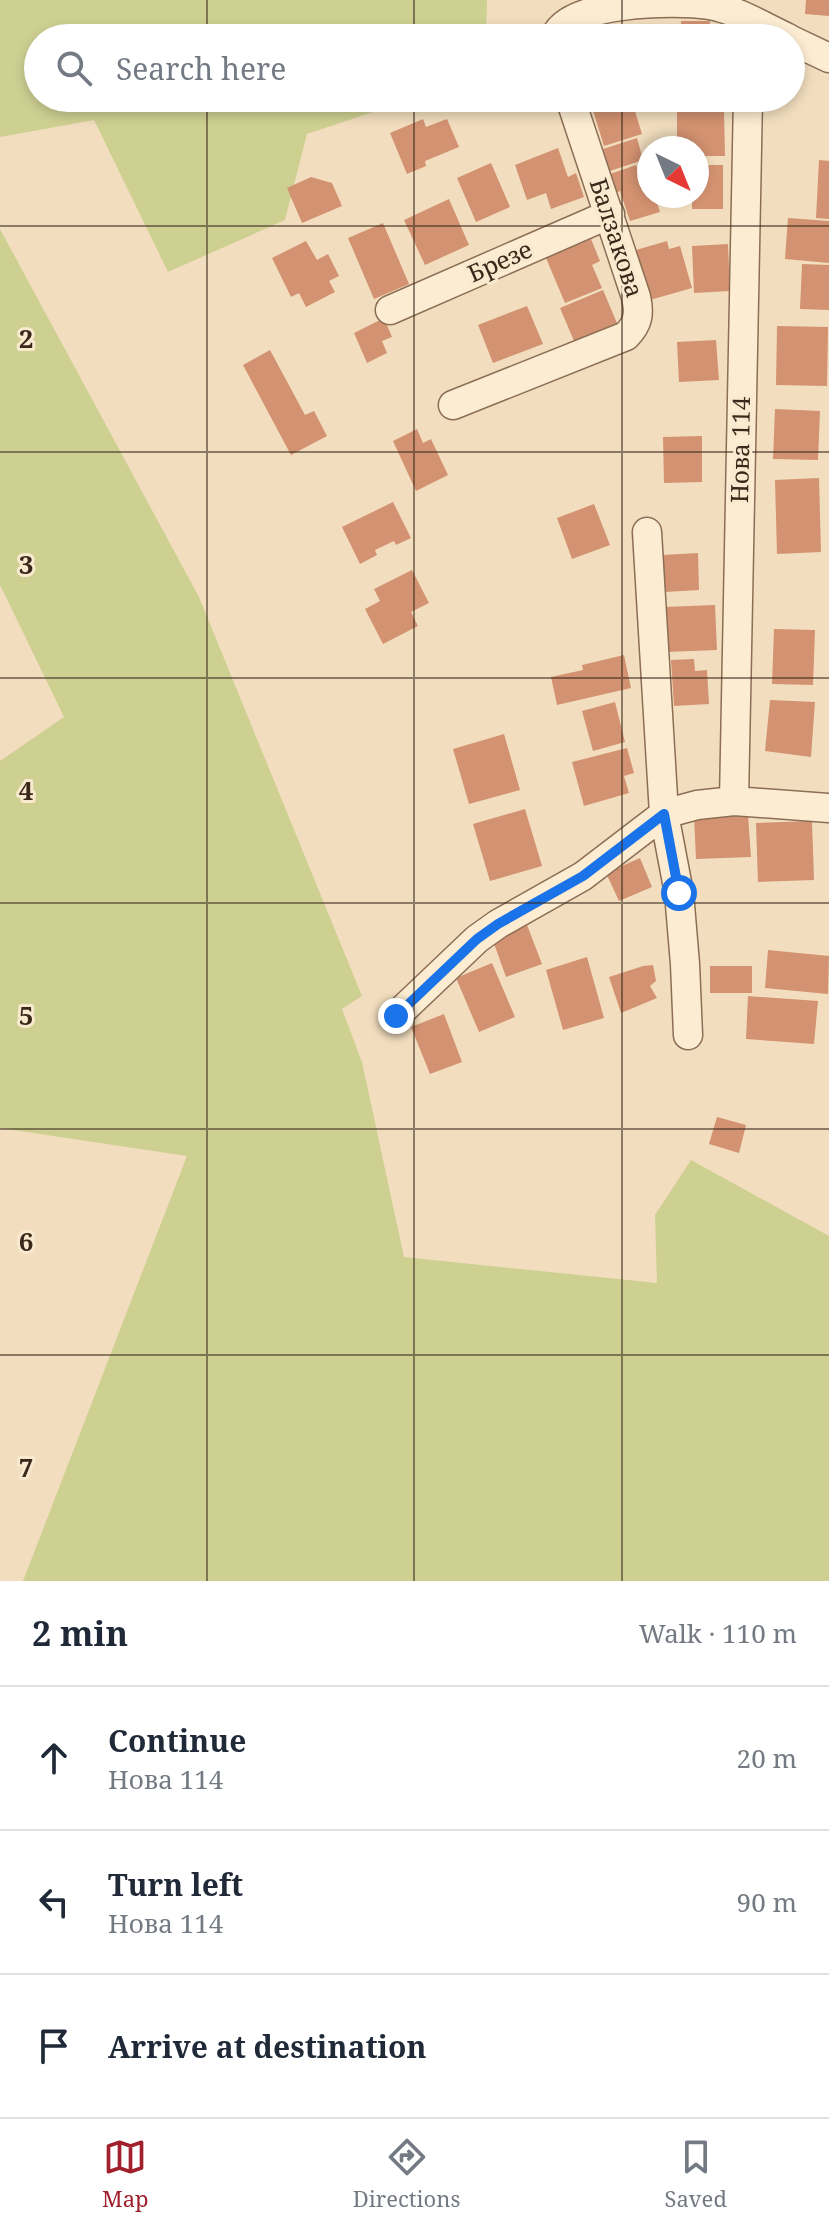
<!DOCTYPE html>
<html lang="en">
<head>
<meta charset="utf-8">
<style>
  body { margin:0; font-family:"Noto Serif",serif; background:#f6f6f7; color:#1f2937 }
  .compass { position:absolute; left:637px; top:136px; width:72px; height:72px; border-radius:50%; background:#fff; box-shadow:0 4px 12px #0003; rotate:137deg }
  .stop { position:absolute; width:24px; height:24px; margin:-18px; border:6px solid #1a73e8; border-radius:50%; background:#fff }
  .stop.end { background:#1a73e8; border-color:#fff; box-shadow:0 2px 8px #0008 }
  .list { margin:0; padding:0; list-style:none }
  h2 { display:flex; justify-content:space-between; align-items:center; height:104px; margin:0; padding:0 32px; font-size:34px }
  h2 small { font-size:26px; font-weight:400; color:#747a83 }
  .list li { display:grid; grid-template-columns:52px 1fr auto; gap:24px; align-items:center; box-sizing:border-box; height:144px; padding:0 32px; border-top:2px solid #e0e1e3 }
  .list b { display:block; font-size:30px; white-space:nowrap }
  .list p { margin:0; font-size:26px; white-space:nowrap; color:#747a83 }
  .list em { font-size:26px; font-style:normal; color:#747a83 }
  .icon { flex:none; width:44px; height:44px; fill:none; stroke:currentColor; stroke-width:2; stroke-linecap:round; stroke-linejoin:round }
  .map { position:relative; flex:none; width:829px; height:1581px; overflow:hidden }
  .search { position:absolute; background:#fff; box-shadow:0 4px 12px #0003; left:24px; right:24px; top:24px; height:88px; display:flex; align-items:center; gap:20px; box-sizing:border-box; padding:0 28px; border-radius:44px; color:#747a83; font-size:30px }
  .sheet { height:536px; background:#fff }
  nav { display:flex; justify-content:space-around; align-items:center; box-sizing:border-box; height:112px; border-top:2px solid #e0e1e3; background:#fff; font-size:22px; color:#747a83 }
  nav a { display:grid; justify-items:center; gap:4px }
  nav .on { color:#a0202b }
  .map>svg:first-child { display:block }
  .green { fill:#ced092 }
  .building { fill:#d39271 }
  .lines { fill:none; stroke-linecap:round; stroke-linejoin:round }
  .minor-casing { stroke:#8c6e55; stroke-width:31 }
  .minor { stroke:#fcecd2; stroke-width:28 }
  .route { stroke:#1a73e8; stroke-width:10 }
  .grid { fill:none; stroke:#3a281b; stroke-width:2; stroke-opacity:0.55 }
  .labels { text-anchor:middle; stroke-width:6; stroke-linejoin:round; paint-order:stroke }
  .street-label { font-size:24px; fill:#3a281b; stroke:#f8e9cf }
  .grid-label { font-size:26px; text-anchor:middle; font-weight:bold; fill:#3a281b; stroke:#f8e9cf; stroke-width:6; stroke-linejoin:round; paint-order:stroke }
</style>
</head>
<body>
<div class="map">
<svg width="829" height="1581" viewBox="0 0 829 1581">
  <rect width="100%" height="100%" fill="#f2debe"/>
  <path class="green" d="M0,0h487l-1,38h-448v60h377l-108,36 -22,86 -117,52 -74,-152 -94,17z
    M0,229l199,368 163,399 -20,13 20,53 42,195 253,26 -2,-68 36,-55 138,76v345h-806l164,-425 -187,-28v-367l64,-44 -64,-132z"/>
  <path class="building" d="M806,0h23v16l-24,-2z
    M681,21h29v8h18v9h-47z
    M589,98h42l11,36 -38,12z
    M680,98h31v7l-32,-1z
    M724,111l1,45h-28v-8h-20v-36z
    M423,119l3,8 21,-8 12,28 -34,14 1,5 -19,8 -17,-41z
    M637,138l6,22 -33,11 -7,-22z
    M558,148l10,29 8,-4 8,24 -33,12 -5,-16 -19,7 -12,-35z
    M819,160l10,1v58l-13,-1z
    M491,163l19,44 -34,15 -19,-44z
    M636,165l6,19 7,-2v14h6l5,16 -30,9 -10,-30 -5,2 -5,-19z
    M697,165h26v44h-31v-13h5z
    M311,177l21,6 10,23 -40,17 -15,-35z
    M449,199l20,46 -44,20 -21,-45z
    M788,218l41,3v42l-44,-4z
    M383,223l26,61 -35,15 -26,-61z
    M591,239l9,22 -8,4 10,23 -37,15 -19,-45z
    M306,241l11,19 11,-6 11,22 -10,5 6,11 -29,15 -7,-14 -8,4 -19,-39z
    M667,241l2,8 11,-3 12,42 -42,12 -14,-50z
    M728,244l2,47 -36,2 -2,-47z
    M802,264l27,1v45l-29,-1z
    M603,290l14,33 -43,18 -14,-33z
    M527,306l16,38 -50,19 -15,-38z
    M384,318l8,19 -10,4 5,12 -20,10 -13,-30z
    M777,326l51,1 -1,59 -51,-1z
    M716,340l3,40 -40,2 -2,-40z
    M270,350l35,65 9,-4 13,25 -36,19 -48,-90z
    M775,409l45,2 -2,49 -45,-1z
    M417,429l6,14 8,-4 17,36 -32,16 -23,-50z
    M702,436v46l-38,1 -1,-46z
    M819,478l2,74 -44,2 -2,-74z
    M393,502l18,36 -15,7 -2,-4 -19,9 2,5 -17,9 -18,-37z
    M594,504l16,41 -38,14 -15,-41z
    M698,553l1,37 -34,2 -2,-37z
    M412,570l17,33 -18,9 7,14 -35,18 -18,-35 15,-8 -6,-12z
    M715,605l2,45 -51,2 -1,-45z
    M774,629l41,1 -2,55 -41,-1z
    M624,655l7,33 -74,17 -6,-28 32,-7 -1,-5z
    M694,659l1,12 12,-1 2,34 -35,2 -3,-46z
    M770,700l45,2 -4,55 -46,-6z
    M615,702l10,40 -32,9 -11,-40z
    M504,734l16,56 -51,14 -16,-55z
    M627,748l7,25 -10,3 5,17 -45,13 -12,-44z
    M525,809l17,57 -52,15 -17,-57z
    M748,815l3,42 -55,2 -2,-43z
    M812,821l2,59 -56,2 -2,-59z
    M640,858l12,29 -33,14 -13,-28z
    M527,925l15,39 -36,13 -14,-39z
    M768,950l61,6 -1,38 -63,-6z
    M587,957l17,61 -41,12 -17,-60z
    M492,963l23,54 -36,15 -23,-54z
    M653,965l3,16 -6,5 7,12 -36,15 -12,-36 34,-11z
    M710,966h42v27h-42z
    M748,996l70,5 -4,43 -68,-5z
    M444,1014l18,48 -32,12 -19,-47z
    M717,1117l29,8 -7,28 -30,-9z"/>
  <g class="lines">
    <g class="minor-casing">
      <path id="minor" d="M555,38c10,-37 122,-38 154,-33 28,5 53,21 79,33
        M791,40l38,18
        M390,310l220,-96
        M453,405l173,-69c12,-12 14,-22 10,-39l-66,-199
        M647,532l17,282 15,79 6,71 3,71
        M734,801l14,-703
        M396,1016l81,-77 21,-15 85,-48 81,-62 33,-9 37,-4 95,7"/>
    </g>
    <use href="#minor" class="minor"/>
  </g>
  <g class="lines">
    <path class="route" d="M396,1016l81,-77 21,-15 85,-48 81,-62 15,79"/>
  </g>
  <path class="grid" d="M207,0v38M414,0v38M622,0v38M207,98v1483M414,98v1483M622,98v1483M0,226h829M0,452h829M0,678h829M0,903h829M0,1129h829M0,1355h829"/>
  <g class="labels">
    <g class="street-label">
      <text transform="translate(616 238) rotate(72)" y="8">Балзакова</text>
      <text transform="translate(500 262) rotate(-24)" y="8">Брезе</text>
      <text transform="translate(741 450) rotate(-89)" y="8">Нова 114</text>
    </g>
  </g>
  <g class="grid-label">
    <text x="26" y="348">2</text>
    <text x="26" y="574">3</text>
    <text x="26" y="800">4</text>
    <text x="26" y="1025">5</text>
    <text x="26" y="1251">6</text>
    <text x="26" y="1477">7</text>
  </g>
</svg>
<svg class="compass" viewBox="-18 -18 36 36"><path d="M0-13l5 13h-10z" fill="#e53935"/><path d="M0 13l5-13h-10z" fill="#747a83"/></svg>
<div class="stop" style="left:679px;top:893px"></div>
<div class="stop end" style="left:396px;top:1016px"></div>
<div class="search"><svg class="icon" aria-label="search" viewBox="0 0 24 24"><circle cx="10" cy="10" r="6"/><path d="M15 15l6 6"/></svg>Search here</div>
</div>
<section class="sheet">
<h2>2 min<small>Walk · 110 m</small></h2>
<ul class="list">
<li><svg class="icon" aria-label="ahead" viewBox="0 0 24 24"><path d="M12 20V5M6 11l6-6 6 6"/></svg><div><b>Continue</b><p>Нова 114</p></div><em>20 m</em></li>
<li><svg class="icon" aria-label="left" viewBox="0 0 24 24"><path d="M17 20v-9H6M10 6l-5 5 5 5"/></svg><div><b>Turn left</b><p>Нова 114</p></div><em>90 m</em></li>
<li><svg class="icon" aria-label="arrive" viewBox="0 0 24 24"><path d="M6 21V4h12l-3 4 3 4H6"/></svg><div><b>Arrive at destination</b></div></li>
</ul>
</section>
<nav>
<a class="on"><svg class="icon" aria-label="map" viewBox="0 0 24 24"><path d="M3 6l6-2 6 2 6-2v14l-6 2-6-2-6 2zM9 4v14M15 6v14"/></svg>Map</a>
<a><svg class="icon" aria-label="directions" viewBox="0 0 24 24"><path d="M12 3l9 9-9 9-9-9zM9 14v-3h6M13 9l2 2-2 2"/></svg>Directions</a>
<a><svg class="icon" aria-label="saved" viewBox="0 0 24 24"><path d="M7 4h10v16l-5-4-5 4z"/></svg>Saved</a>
</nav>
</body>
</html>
